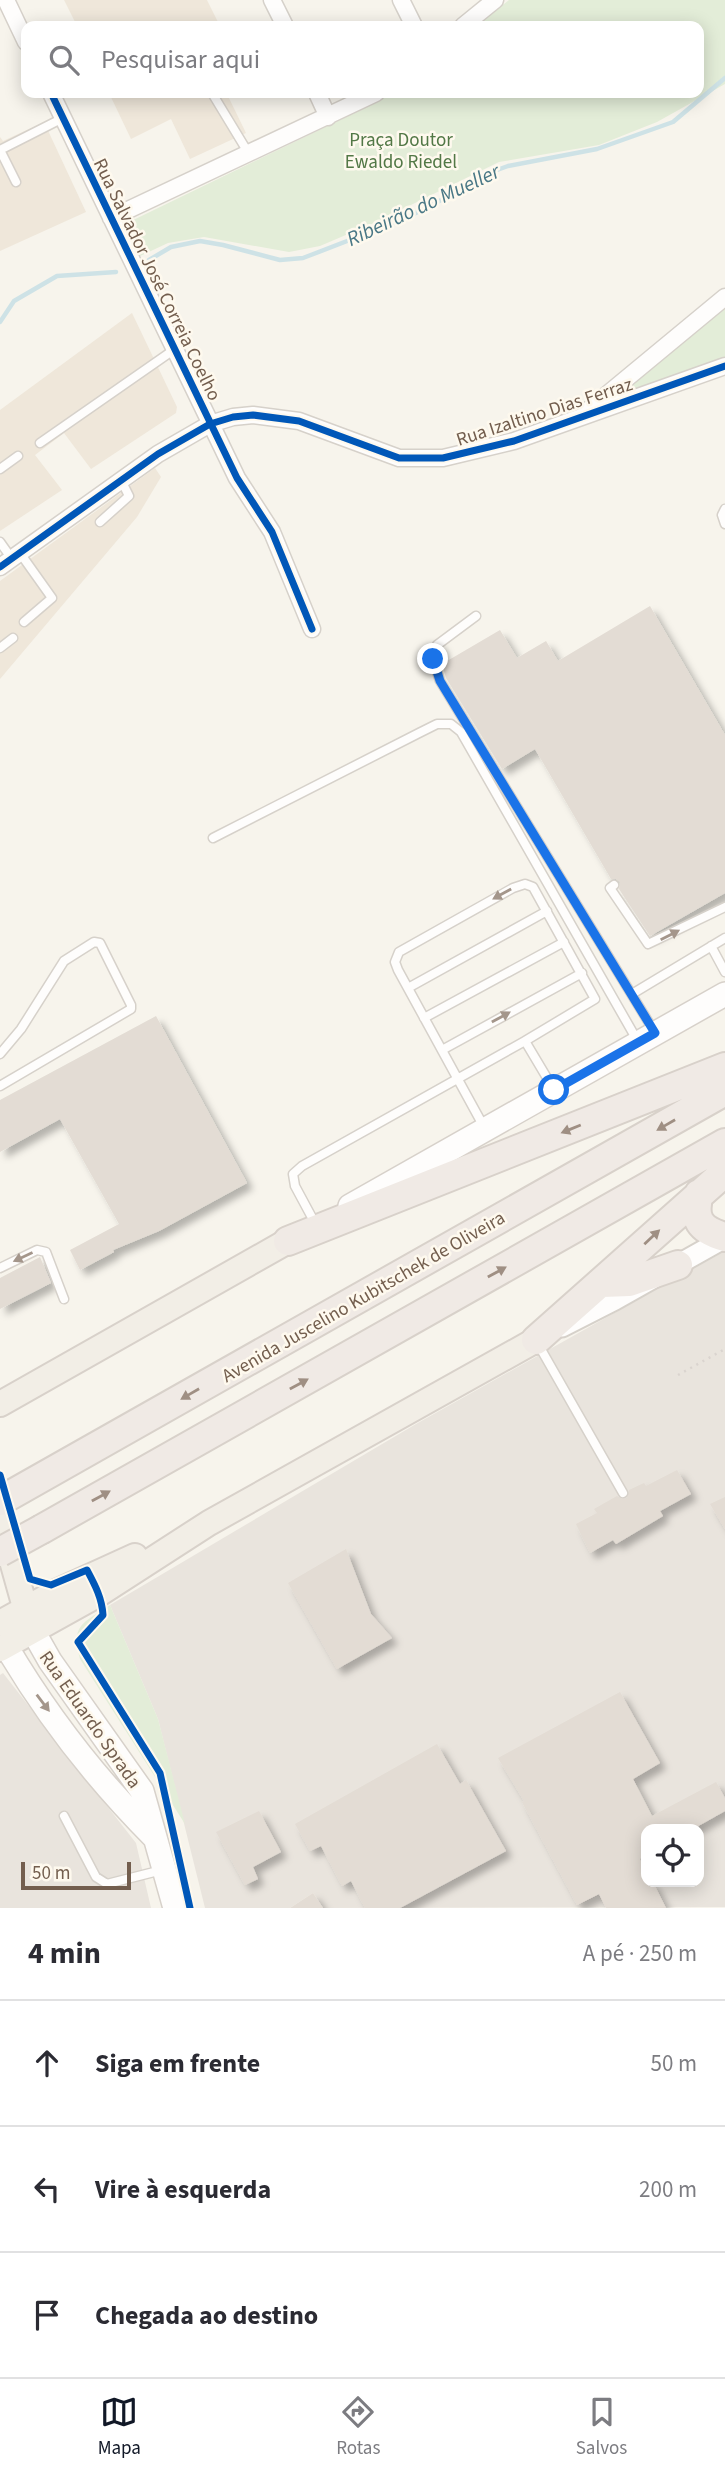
<!DOCTYPE html>
<html lang="pt">
<head>
<meta charset="utf-8">
<style>
  body { margin:0; font-family:"Source Sans 3",sans-serif; background:#f7f7f7; color:#2b2b33 }
  .controls { position:absolute; right:21px; bottom:21px; display:grid; overflow:hidden; border-radius:14px; box-shadow:0 4px 18px #0003 }
  .controls button { width:63px; height:63px; display:grid; place-items:center; padding:0; border:0; border-bottom:2px solid #e1e1e2; background:#fff; color:#2b2b33; font:35px sans-serif }
  .scale { position:absolute; left:21px; bottom:18px; width:110px; box-sizing:border-box; padding-left:7px; border:4px solid #735e4e; border-top:0; font-size:19px; line-height:24px; white-space:nowrap; color:#735e4e; -webkit-text-stroke:5px #fef9ee; paint-order:stroke }
  .stop { position:absolute; width:21px; height:21px; margin:-16px; border:5px solid #1a73e8; border-radius:50%; background:#fff }
  .stop.end { background:#1a73e8; border-color:#fff; box-shadow:0 2px 7px #0008 }
  .list { margin:0; padding:0; list-style:none }
  h2 { display:flex; justify-content:space-between; align-items:center; height:91px; margin:0; padding:0 28px; font-size:30px }
  h2 small { font-size:23px; font-weight:400; color:#7c7c81 }
  .list li { display:grid; grid-template-columns:46px 1fr auto; gap:21px; align-items:center; box-sizing:border-box; height:126px; padding:0 28px; border-top:2px solid #e1e1e2 }
  .list b { display:block; font-size:26px; white-space:nowrap }
  .list em { font-size:23px; font-style:normal; color:#7c7c81 }
  .icon { flex:none; width:38px; height:38px; fill:none; stroke:currentColor; stroke-width:2; stroke-linecap:round; stroke-linejoin:round }
  .map { position:relative; flex:none; width:725px; height:1908px; overflow:hidden }
  .search { position:absolute; background:#fff; box-shadow:0 4px 18px #0003; left:21px; right:21px; top:21px; height:77px; display:flex; align-items:center; gap:18px; box-sizing:border-box; padding:0 24px; border-radius:14px; color:#7c7c81; font-size:26px }
  .sheet { height:469px; background:#fff }
  nav { display:flex; justify-content:space-around; align-items:center; box-sizing:border-box; height:98px; border-top:2px solid #e1e1e2; background:#fff; font-size:19px; color:#7c7c81 }
  nav a { display:grid; justify-items:center; gap:4px }
  nav .on { color:#111827 }
  .map>svg:first-child { display:block }
  .residential { fill:#efe7da }
  .industrial { fill:#e9e4dd; fill-rule:evenodd }
  .green { fill:#e3edd8 }
  .lines { fill:none; stroke-linecap:round; stroke-linejoin:round }
  .stream { stroke:#cee2e6; stroke-width:4.5 }
  .building { fill:#e3dcd4; filter:url(#shadow) }
  .service-casing { stroke:#d6d1ca; stroke-width:11 }
  .minor-casing { stroke:#d6d1ca; stroke-width:19 }
  .tertiary-casing { stroke:#d6d1ca; stroke-width:23 }
  .secondary-casing { stroke:#d7d1ca; stroke-width:26 }
  .primary-casing { stroke:#d8d1ca; stroke-width:28 }
  .motorway-casing { stroke:#d8d1ca; stroke-width:32 }
  .path { stroke:#dad4cf; stroke-width:2.5; stroke-dasharray:2 5; stroke-linecap:butt }
  .service { stroke:#fefdfc; stroke-width:8 }
  .minor { stroke:#fefdfc; stroke-width:16 }
  .tertiary { stroke:#fefdfc; stroke-width:19 }
  .secondary { stroke:#fefdfc; stroke-width:23 }
  .primary { stroke:#f2eee6; stroke-width:24 }
  .motorway { stroke:#f0eae5; stroke-width:28 }
  .motorway-bridge-casing { stroke:#d8d1ca; stroke-width:32; stroke-linecap:butt }
  .motorway-bridge { stroke:#f0eae5; stroke-width:28 }
  .cycleway-casing { stroke:#fef9ee; stroke-width:11 }
  .cycleway { stroke:#0057b8; stroke-width:7 }
  .oneway { fill:#a4968b }
  .oneway2 { fill:#9f8f83 }
  .route { stroke:#1a73e8; stroke-width:9 }
  .labels { text-anchor:middle; stroke-width:5; stroke-linejoin:round; paint-order:stroke }
  .park-label { font-size:19px; fill:#527846; stroke:#fef9ee }
  .street-label { font-size:19px; fill:#735e4e; stroke:#fef9ee }
  .water-label { font-size:21px; font-style:italic; fill:#497785; stroke:#fef9ee }
</style>
</head>
<body>
<div class="map">
<svg width="725" height="1908" viewBox="0 0 725 1908">
  <defs>
    <filter id="shadow"><feDropShadow dx="6" dy="6" stdDeviation="3.5" flood-color="#0004"/></filter>
  </defs>
  <rect width="100%" height="100%" fill="#f7f4ec"/>
  <path class="residential" d="M64,0h143l13,26h-143z
    M109,93h120l-2,1 19,39 -56,26 -19,-40 -40,20z
    M44,122l42,90 -86,39v-114l3,4z
    M132,313l45,94 -1,6 -85,56 -27,-36 -29,22 27,35 -62,41v-121z
    M155,468l6,9 -24,40 -137,162v-98z"/>
  <path class="industrial" d="M725,1251v656l-402,1 -10,-15 -23,15h-85l-47,-189 -48,-114 306,-181zM646,1829h53v53h-53z
    M3,1673l133,170 15,65h-151v-233z"/>
  <path class="green" d="M509,0h216v84l-68,38 -58,23 -100,17 -125,61 -54,23 -31,6 -85,-15 -36,6 -30,14 -15,-32 223,-108 46,-24h307v-67h-222z
    M725,307v51l-110,40z
    M110,1605l48,114 27,105 -105,-165c-10,-35 4,-36 30,-54z"/>
  <g class="lines">
    <path class="stream" d="M149,260l22,-13 29,-6 23,4 57,15 23,-2 101,-39 53,-27 18,-14 33,-12 89,-17 76,-27 52,-44
      M0,322l14,-21 43,-25 59,-4"/>
  </g>
  <path class="building" d="M650,606l75,129v158l-75,43 -31,-47 1,-7 -4,-3h-5l-76,-130 -33,20 -56,-91 -4,-14 58,-34 17,28 29,-17 12,20z
    M156,1016l91,167 -88,48 -46,19 1,2 -34,18 -10,-20 49,-26 -59,-105 -60,33v-52z
    M40,1257l11,26 -51,26v-31z
    M677,1470l14,24 -31,17 3,5 -47,28 -3,-4 -23,13 -14,-29 21,-11 -3,-4 23,-13 5,3 5,-1 2,-8 15,-7 2,3z
    M725,1497v32l-15,-25z
    M346,1549l25,65 21,24 -55,31 -49,-86z
    M620,1692l40,71 -27,16 19,37 64,-34 9,16v13l-32,18h-47v26l-6,4 6,11v12h7l13,26h-60l-7,-14 -22,11 -55,-103 2,-1 -26,-43z
    M437,1744l23,40 6,-4 40,71 -106,57h-35l-14,-27 -9,5 -21,-40 -11,5 -15,-27z
    M259,1811l22,41 -28,15 5,12 -13,6 -29,-53z
    M313,1893l10,15h-33z"/>
  <g class="lines">
    <g class="service-casing">
      <path id="service" d="M212,93l37,61
        M16,182l-16,-32 63,-32
        M40,443l135,-94
        M0,469l18,-13
        M725,509l-3,6 3,9
        M100,522l29,-26 -8,-16
        M0,542l12,17
        M20,553l32,45 -28,24
        M476,616l-39,29 -4,14 7,22 214,350
        M0,648l13,-10
        M213,838l206,-105 18,-9h14l10,8 176,308
        M614,885l-4,3 38,56 77,-37
        M711,946l14,26
        M408,988l139,-77
        M632,994l93,-56
        M424,1018l140,-76
        M442,1050l140,-77
        M0,1054l21,-25 43,-68 30,-19 6,1 31,62v4l-131,77
        M484,1127l-86,-157 -3,-8 4,-10 114,-64 12,-4 8,3 62,112 -70,42
        M316,1225l-21,-39 -2,-12 9,-8 223,-125 28,47
        M0,1268l37,-18 9,2 18,47
        M538,1344l85,149
        M64,1816l32,61 11,7 55,-14"/>
    </g>
    <g class="minor-casing">
      <path id="minor" d="M6,0l20,42
        M272,0l13,26
        M401,0l13,26
        M463,26l32,-26
        M51,93l186,385 35,54 40,97
        M317,93l11,24
        M111,218l265,-125
        M586,412l139,-115
        M0,567l158,-113 52,-30 23,-7 20,-2 46,6 100,37h44l71,-17 211,-75"/>
    </g>
    <g class="tertiary-casing">
      <path id="tertiary" d="M562,1327l53,-27 110,-62"/>
    </g>
    <g class="secondary-casing">
      <path id="secondary" d="M350,1206l375,-212
        M33,1631l17,30 92,130 33,117
        M6,1646c40,68 93,136 149,192"/>
    </g>
    <g class="primary-casing">
      <path id="primary" d="M0,1404l288,-163
        M0,1518l30,107
        M0,1623l56,-31 79,-36
        M0,1649l99,-55 110,-71 327,-183"/>
    </g>
    <g class="motorway-casing">
      <path id="motorway" d="M699,1194c-7,25 1,36 26,43
        M288,1241l437,-174
        M602,1283l27,-1 49,-17
        M536,1340l189,-168
        M0,1501l725,-410
        M42,1529l683,-386"/>
    </g>
    <path class="path" d="M678,1375l47,-26"/>
    <use href="#service" class="service"/>
    <use href="#minor" class="minor"/>
    <use href="#tertiary" class="tertiary"/>
    <use href="#secondary" class="secondary"/>
    <use href="#primary" class="primary"/>
    <use href="#motorway" class="motorway"/>
    <g class="motorway-bridge-casing">
      <path id="motorway-bridge" d="M0,1552l42,-23"/>
    </g>
    <use href="#motorway-bridge" class="motorway-bridge"/>
    <g class="cycleway-casing">
      <path id="cycleway" d="M51,93l186,385 35,54 40,97
        M0,567l158,-113 52,-30 23,-7 20,-2 46,6 100,37h44l71,-17 211,-75
        M0,1475l30,104 21,6 36,-15c8,15 15,28 16,45l-25,27 82,131 30,135"/>
    </g>
    <use href="#cycleway" class="cycleway"/>
  </g>
  <defs><path id="oneway-solid" d="M-6-.8H1V-3.2L6.5 0L1 3.2V.8H-6Z" transform="scale(1.75)"/></defs>
  <g class="oneway">
    <use href="#oneway-solid" transform="translate(502 894) rotate(151)"/>
    <use href="#oneway-solid" transform="translate(670 935) rotate(-27)"/>
    <use href="#oneway-solid" transform="translate(501 1017) rotate(-29)"/>
    <use href="#oneway-solid" transform="translate(23 1257) rotate(155)"/>
    <use href="#oneway-solid" transform="translate(43 1703) rotate(53)"/>
  </g>
  <g class="oneway2">
    <use href="#oneway-solid" transform="translate(666 1125) rotate(150)"/>
    <use href="#oneway-solid" transform="translate(571 1129) rotate(158)"/>
    <use href="#oneway-solid" transform="translate(652 1237) rotate(-43)"/>
    <use href="#oneway-solid" transform="translate(497 1272) rotate(-29)"/>
    <use href="#oneway-solid" transform="translate(299 1384) rotate(-29)"/>
    <use href="#oneway-solid" transform="translate(190 1394) rotate(150)"/>
    <use href="#oneway-solid" transform="translate(101 1496) rotate(-29)"/>
  </g>
  <g class="lines">
    <path class="route" d="M433,659l7,22 215,352 -101,57"/>
  </g>
  <g class="labels">
    <g class="park-label">
      <text x="401" y="146">Praça Doutor<tspan x="401" dy="22">Ewaldo Riedel</tspan></text>
    </g>
    <g class="street-label">
      <text transform="translate(158 279) rotate(64)" y="7">Rua Salvador José Correia Coelho</text>
      <text transform="translate(544 411) rotate(-18)" y="7">Rua Izaltino Dias Ferraz</text>
      <text transform="translate(363 1296) rotate(-30)" y="7">Avenida Juscelino Kubitschek de Oliveira</text>
      <text transform="translate(91 1719) rotate(55)" y="7">Rua Eduardo Sprada</text>
    </g>
    <g class="water-label">
      <text transform="translate(423 205) rotate(-25)" y="7">Ribeirão do Mueller</text>
    </g>
  </g>
</svg>
<div class="controls">
<button><svg class="icon" aria-label="locate" viewBox="0 0 24 24"><circle cx="12" cy="12" r="6"/><path d="M12 2v4M12 18v4M2 12h4M18 12h4"/></svg></button>
</div>
<div class="scale">50 m</div>
<div class="stop" style="left:554px;top:1090px"></div>
<div class="stop end" style="left:433px;top:659px"></div>
<div class="search"><svg class="icon" aria-label="search" viewBox="0 0 24 24"><circle cx="10" cy="10" r="6"/><path d="M15 15l6 6"/></svg>Pesquisar aqui</div>
</div>
<section class="sheet">
<h2>4 min<small>A pé · 250 m</small></h2>
<ul class="list">
<li><svg class="icon" aria-label="ahead" viewBox="0 0 24 24"><path d="M12 20V5M6 11l6-6 6 6"/></svg><div><b>Siga em frente</b></div><em>50 m</em></li>
<li><svg class="icon" aria-label="left" viewBox="0 0 24 24"><path d="M17 20v-9H6M10 6l-5 5 5 5"/></svg><div><b>Vire à esquerda</b></div><em>200 m</em></li>
<li><svg class="icon" aria-label="arrive" viewBox="0 0 24 24"><path d="M6 21V4h12l-3 4 3 4H6"/></svg><div><b>Chegada ao destino</b></div></li>
</ul>
</section>
<nav>
<a class="on"><svg class="icon" aria-label="map" viewBox="0 0 24 24"><path d="M3 6l6-2 6 2 6-2v14l-6 2-6-2-6 2zM9 4v14M15 6v14"/></svg>Mapa</a>
<a><svg class="icon" aria-label="directions" viewBox="0 0 24 24"><path d="M12 3l9 9-9 9-9-9zM9 14v-3h6M13 9l2 2-2 2"/></svg>Rotas</a>
<a><svg class="icon" aria-label="saved" viewBox="0 0 24 24"><path d="M7 4h10v16l-5-4-5 4z"/></svg>Salvos</a>
</nav>
</body>
</html>
